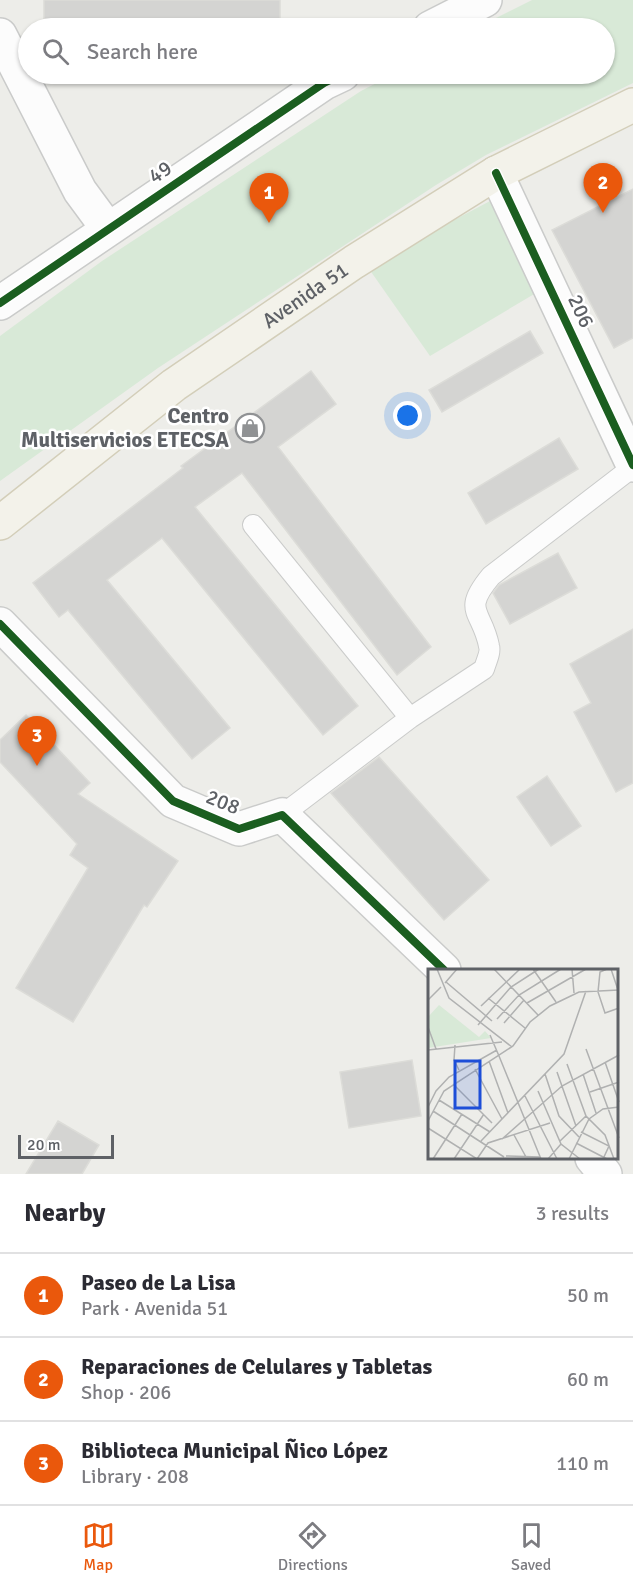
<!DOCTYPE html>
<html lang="en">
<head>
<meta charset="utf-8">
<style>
  body { margin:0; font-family:Signika,sans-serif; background:#f2f2f3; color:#2b2b33 }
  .scale { position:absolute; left:18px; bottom:15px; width:96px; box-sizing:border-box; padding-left:6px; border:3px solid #5e6166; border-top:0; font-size:16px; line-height:21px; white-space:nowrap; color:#5e6166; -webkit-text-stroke:4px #fff; paint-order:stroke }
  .you { position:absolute; left:408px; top:416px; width:21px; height:21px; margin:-15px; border:4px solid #fff; border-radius:50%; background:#1a73e8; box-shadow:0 0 0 9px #1a73e833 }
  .badge { display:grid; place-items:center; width:39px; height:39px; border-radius:50%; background:#ea580c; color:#fff; font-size:20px; font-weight:700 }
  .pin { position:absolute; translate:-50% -50px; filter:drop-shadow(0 2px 3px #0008) }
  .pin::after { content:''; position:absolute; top:32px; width:21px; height:18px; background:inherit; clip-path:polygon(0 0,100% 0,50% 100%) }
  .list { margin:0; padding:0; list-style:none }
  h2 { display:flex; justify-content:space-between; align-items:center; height:78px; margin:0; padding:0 24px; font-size:26px }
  h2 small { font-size:20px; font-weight:400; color:#7c7c81 }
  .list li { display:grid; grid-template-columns:39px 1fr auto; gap:18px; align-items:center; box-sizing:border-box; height:84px; padding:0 24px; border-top:2px solid #e1e1e2 }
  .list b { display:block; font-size:22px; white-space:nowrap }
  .list p { margin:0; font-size:20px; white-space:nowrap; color:#7c7c81 }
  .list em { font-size:20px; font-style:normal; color:#7c7c81 }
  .icon { flex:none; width:33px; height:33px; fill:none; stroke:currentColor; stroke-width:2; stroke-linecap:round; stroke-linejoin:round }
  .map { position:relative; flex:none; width:633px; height:1174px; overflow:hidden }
  .search { position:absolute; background:#fff; box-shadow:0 2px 4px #0004; left:18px; right:18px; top:18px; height:66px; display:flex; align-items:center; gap:15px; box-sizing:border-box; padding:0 21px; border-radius:33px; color:#7c7c81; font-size:22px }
  .sheet { height:330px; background:#fff }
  nav { display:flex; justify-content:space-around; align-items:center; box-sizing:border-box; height:84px; border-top:2px solid #e1e1e2; background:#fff; font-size:16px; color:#7c7c81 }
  nav a { display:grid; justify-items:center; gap:3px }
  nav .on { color:#ea580c }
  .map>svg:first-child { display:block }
  .green { fill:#d8e9d7 }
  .building { fill:#d4d4d2; stroke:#dcdcd8; stroke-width:1.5 }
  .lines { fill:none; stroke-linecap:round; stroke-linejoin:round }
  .lane-casing { stroke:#cacbca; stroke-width:22 }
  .street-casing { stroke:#cacbca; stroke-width:36 }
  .primary-casing { stroke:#d3ceb9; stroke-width:36 }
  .lane { stroke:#fcfcfc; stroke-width:20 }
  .street { stroke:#fcfcfc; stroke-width:33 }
  .primary { stroke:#f3f2ea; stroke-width:33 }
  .cycleway-casing { stroke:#fff; stroke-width:11 }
  .cycleway { stroke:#1b5e20; stroke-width:8 }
  .labels { text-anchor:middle; stroke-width:5; stroke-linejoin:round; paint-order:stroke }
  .street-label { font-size:21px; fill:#5e6166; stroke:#fff }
  .poi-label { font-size:21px; font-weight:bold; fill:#5e6166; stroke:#fff; text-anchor:end }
  .inset-road { fill:none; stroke:#b0b1b1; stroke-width:1.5 }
  .view { fill:#1d4ed8; fill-opacity:0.15; stroke:#1d4ed8; stroke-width:3 }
  .inset-edge { fill:none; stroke:#5e6166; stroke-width:3 }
</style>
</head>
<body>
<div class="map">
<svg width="633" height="1174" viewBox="0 0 633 1174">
  <rect width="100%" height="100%" fill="#edede9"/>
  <path class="green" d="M532,0h101v83l-147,72 -50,30 -278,183 -158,113v-145l102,-75 259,-170 33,-17h210v-46h-128z
    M492,200l49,90 -111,66 -63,-90z"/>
  <path class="building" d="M44,0h236v28h-236z
    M633,189v149l-19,10 -62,-118z
    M530,331l13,22 -101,59 -13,-22z
    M311,371l25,33 -58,43 153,200 -34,28 -155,-202 -47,34 163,199 -35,29 -161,-197 -55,42 123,148 -38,31 -124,-149 -9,7 -26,-34 150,-115 -2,-2z
    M559,438l19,31 -92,55 -18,-31z
    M558,553l19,35 -67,36 -17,-31 6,-8z
    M633,629v154l-17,9 -42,-80 17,-9 -21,-39z
    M26,715l64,68 -12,11 100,67 -31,46 -3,-2 -71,117 -57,-34 72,-120 -18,-13 7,-11 -77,-82v-22z
    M379,757l110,123 -45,40 -113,-127z
    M547,776l34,50 -30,20 -34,-49z
    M412,1060l9,56 -72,12 -9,-56z
    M58,1121l41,24 -17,29h-56z"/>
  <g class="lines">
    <g class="lane-casing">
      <path id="lane" d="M253,525l157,193
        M282,815l128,-97 74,-49c2,-7 7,-17 5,-23 -7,-36 -28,-34 2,-70l142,-109"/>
    </g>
    <g class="street-casing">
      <path id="street" d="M430,28l55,-28
        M0,35l80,156 28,38
        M496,173l137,292
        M0,303l324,-220 19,-9
        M0,624l173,177 66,28 43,-14 162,155
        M592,1158l13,16"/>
    </g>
    <g class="primary-casing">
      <g id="primary">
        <path id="s1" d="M0,523l174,-138 180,-123 142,-89 137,-68"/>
      </g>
    </g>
    <use href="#lane" class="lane"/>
    <use href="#street" class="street"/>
    <use href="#primary" class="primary"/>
    <g class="cycleway-casing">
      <path id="cycleway" d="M496,173l137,292
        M0,303l324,-220 19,-9
        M0,624l173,177 66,28 43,-14 162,155"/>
    </g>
    <use href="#cycleway" class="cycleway"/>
  </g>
  <defs>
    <g id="shop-ring" transform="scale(1.5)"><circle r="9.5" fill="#fff" stroke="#909294" stroke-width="1.5"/><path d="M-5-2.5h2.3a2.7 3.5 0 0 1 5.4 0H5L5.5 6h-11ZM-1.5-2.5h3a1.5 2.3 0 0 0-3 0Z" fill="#909294"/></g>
  </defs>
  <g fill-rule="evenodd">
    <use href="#shop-ring" x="250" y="428"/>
  </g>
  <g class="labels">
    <g class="street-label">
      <text transform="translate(160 172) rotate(-34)" y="7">49</text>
      <text dy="7" stroke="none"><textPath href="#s1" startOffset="381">Avenida 51</textPath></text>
      <text transform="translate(581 311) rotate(65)" y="7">206</text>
      <text transform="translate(223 802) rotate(22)" y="7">208</text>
    </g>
    <g class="poi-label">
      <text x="229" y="423">Centro<tspan x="229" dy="24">Multiservicios ETECSA</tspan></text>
    </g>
  </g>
  <g transform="translate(428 969)">
    <rect width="190" height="190" fill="#edede9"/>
    <path d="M11,36l40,32 6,-6 6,7 -63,10v-31z" fill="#d8e9d7"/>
    <path class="inset-road" d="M9,0l12,29 63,49M66,0l44,46M105,0l23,33M144,0l2,24M179,0l-7,3 -2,20 7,21 14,-5M183,0l7,21M18,13l46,39M17,14l12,-14M60,29l37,30M0,31l13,-13M99,34l59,-34M53,37l39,-37M69,50l22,-24 42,-26M76,54l20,-23M50,56l33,-38 28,-18M0,58l8,22M62,66l9,21M27,76l-1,15 5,10M158,80l33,89M0,81l74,-8M71,87l42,103M61,92l19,52M177,93l14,40M139,95l19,52 19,19 9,24M47,100l27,50M129,103l19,54M117,105l14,42 20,21M155,105l13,39M25,115l39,39M110,122l23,53 19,15M162,123l29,-10M97,127l32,63M11,131l51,32M0,138l8,-16 13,-14 48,-27M5,142l71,46M0,152l16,-30 69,-45 17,-24 20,-16 29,-14 40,-2M0,159l49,31 11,-16 62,-20M153,163l28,14 -6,13M86,166l12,22M74,170l60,-53 57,-31M53,172l83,-87 22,-63M132,172l26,-25M148,174l31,16M78,187l34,1M5,190l29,-45M26,190l30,-45M120,190l13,-15M141,190l20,-40 14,-10 16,-2"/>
    <path class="view" d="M27,92h25v47h-25z"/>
    <rect width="190" height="190" class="inset-edge"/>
  </g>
</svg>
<div class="scale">20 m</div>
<div class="you"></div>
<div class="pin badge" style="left:269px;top:223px">1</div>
<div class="pin badge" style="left:603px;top:213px">2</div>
<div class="pin badge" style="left:37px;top:766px">3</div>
<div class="search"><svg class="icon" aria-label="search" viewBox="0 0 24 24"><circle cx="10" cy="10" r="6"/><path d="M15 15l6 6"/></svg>Search here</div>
</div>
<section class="sheet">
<h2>Nearby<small>3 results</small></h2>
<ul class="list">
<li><span class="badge">1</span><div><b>Paseo de La Lisa</b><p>Park · Avenida 51</p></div><em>50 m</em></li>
<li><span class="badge">2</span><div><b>Reparaciones de Celulares y Tabletas</b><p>Shop · 206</p></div><em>60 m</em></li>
<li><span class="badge">3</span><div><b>Biblioteca Municipal Ñico López</b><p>Library · 208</p></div><em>110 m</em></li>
</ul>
</section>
<nav>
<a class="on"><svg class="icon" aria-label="map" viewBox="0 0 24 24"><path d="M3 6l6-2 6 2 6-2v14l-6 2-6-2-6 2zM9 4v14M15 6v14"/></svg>Map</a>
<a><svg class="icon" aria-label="directions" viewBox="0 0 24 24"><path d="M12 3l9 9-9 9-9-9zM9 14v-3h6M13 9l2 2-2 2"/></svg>Directions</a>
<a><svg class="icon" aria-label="saved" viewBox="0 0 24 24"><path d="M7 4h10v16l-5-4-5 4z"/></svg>Saved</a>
</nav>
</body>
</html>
